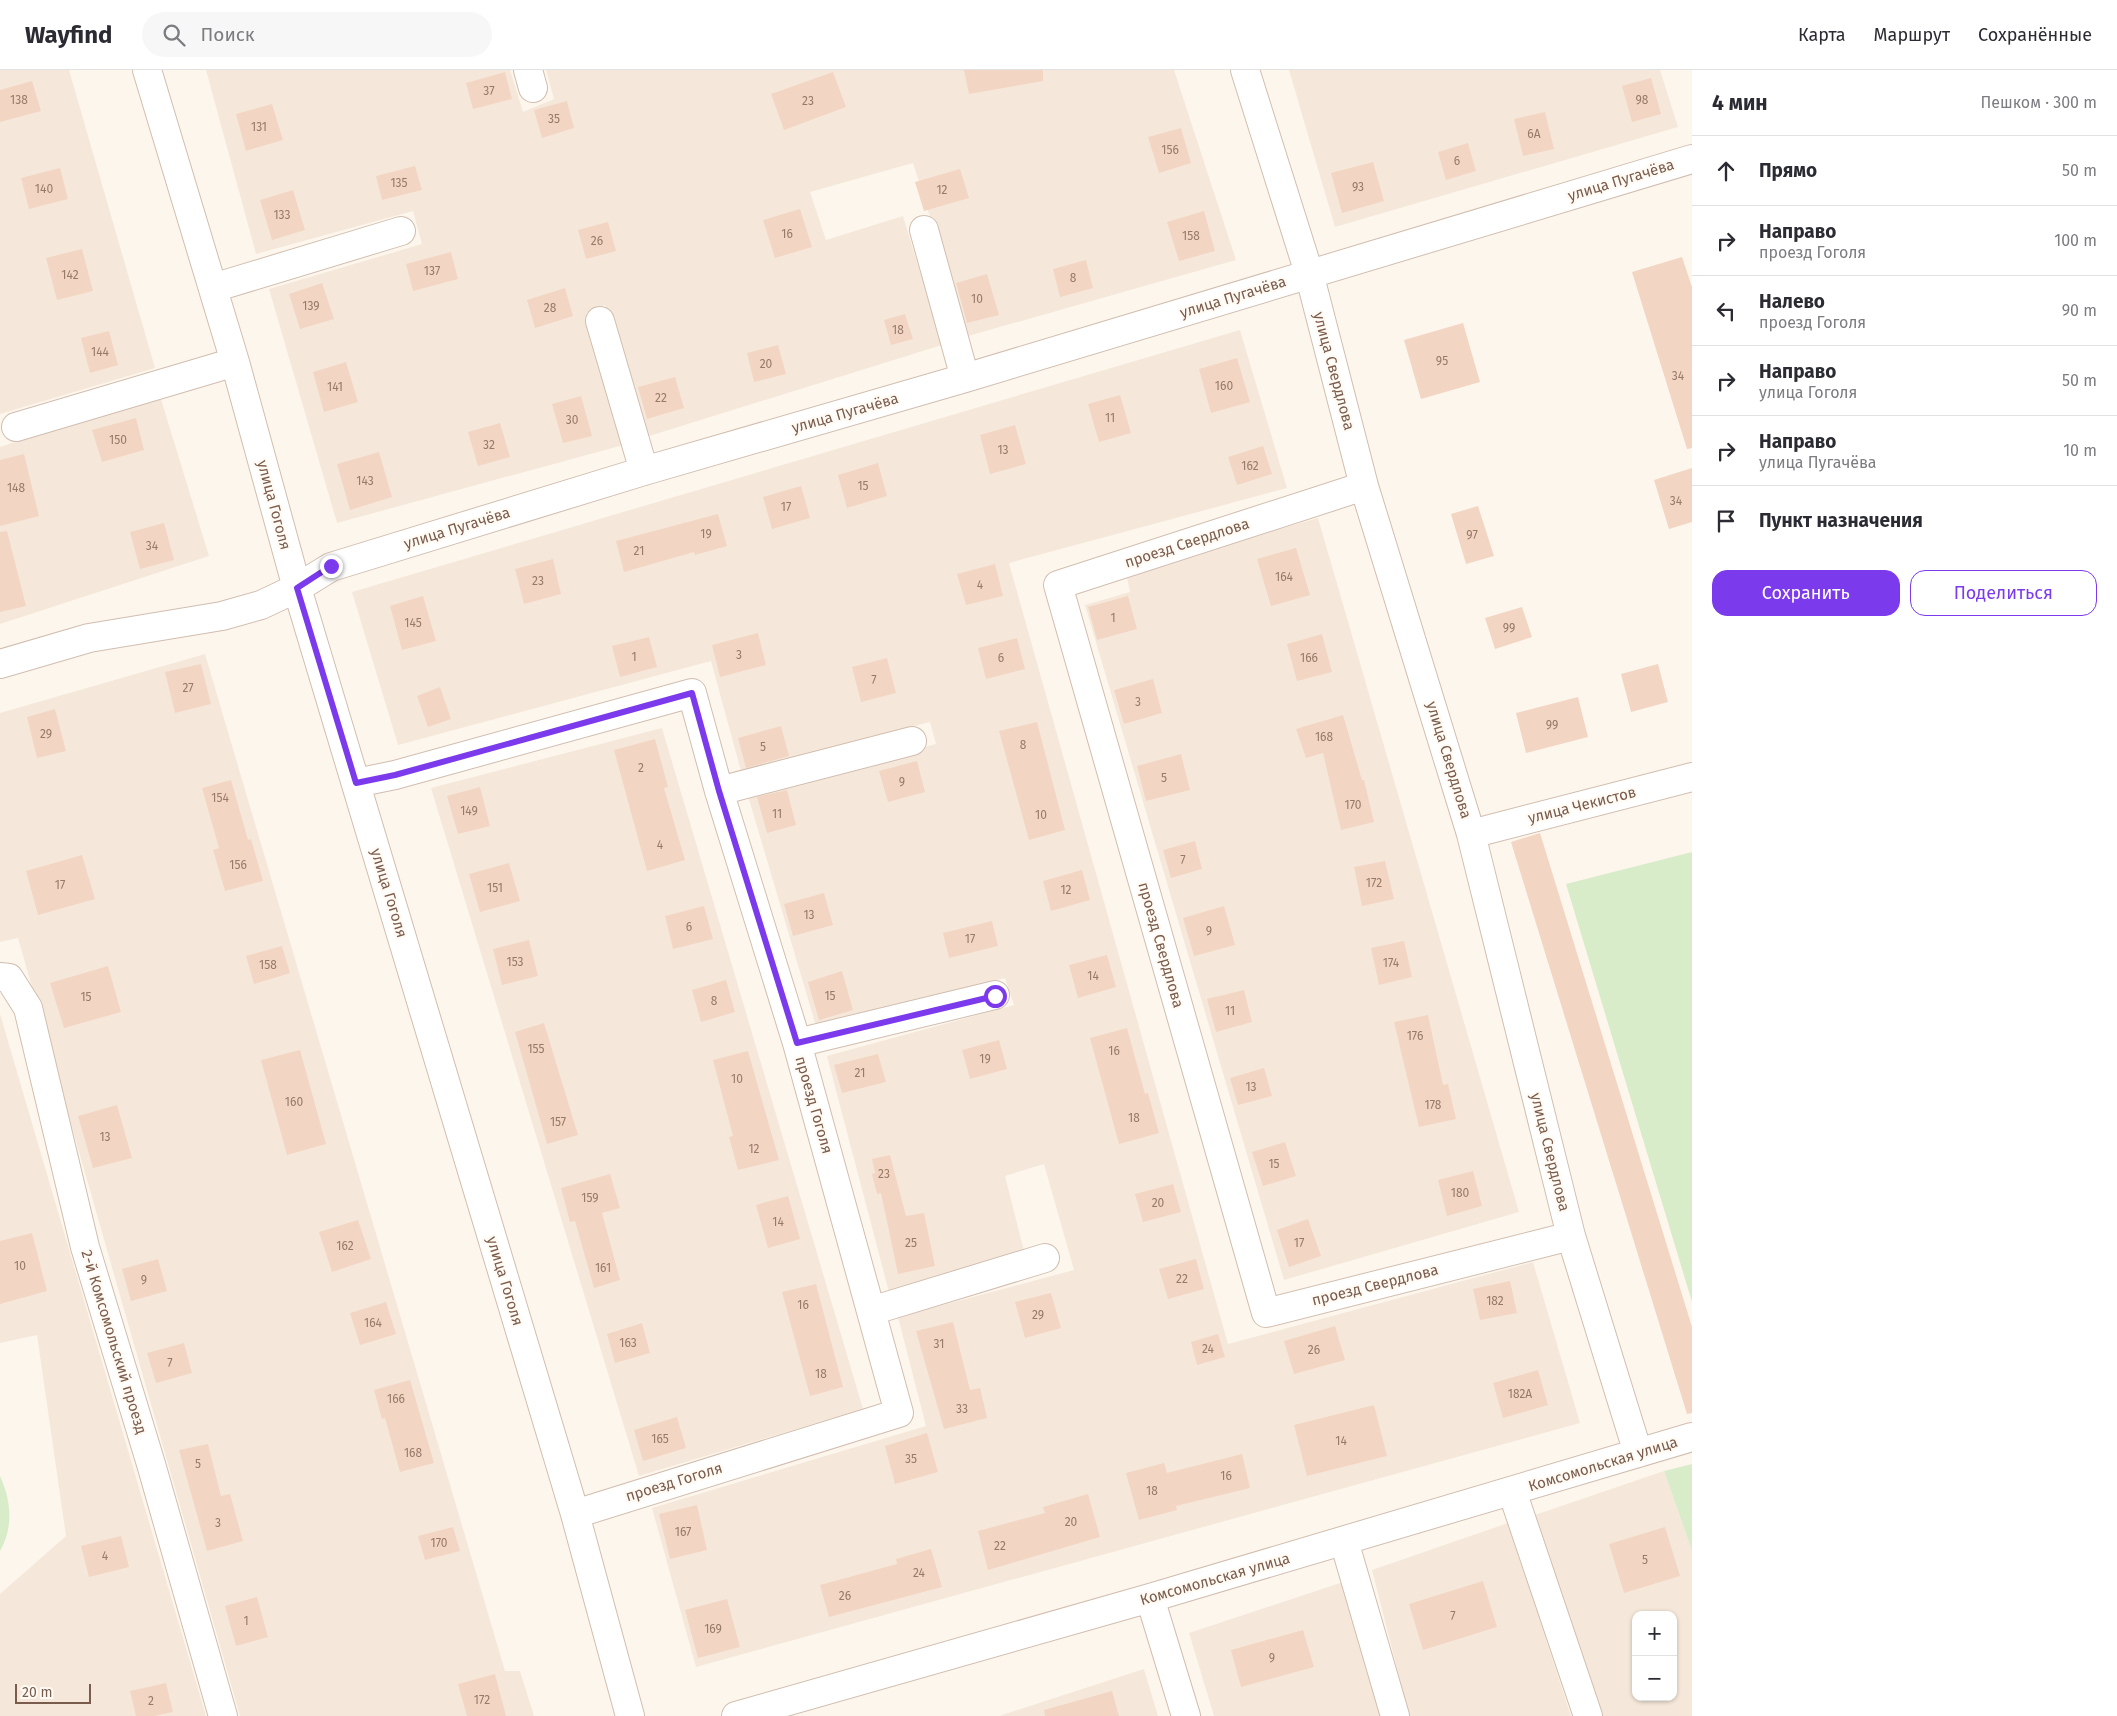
<!DOCTYPE html>
<html lang="ru">
<head>
<meta charset="utf-8">
<style>
  body { margin:0; font-family:"Fira Sans",sans-serif; background:#f7f7f7; color:#2b2b33 }
  .controls { position:absolute; right:15px; bottom:15px; display:grid; overflow:hidden; border-radius:10px; box-shadow:0 1px 4px #0004 }
  .controls button { width:45px; height:45px; display:grid; place-items:center; padding:0; border:0; border-bottom:1px solid #e1e1e2; background:#fff; color:#2b2b33; font:25px sans-serif }
  .scale { position:absolute; left:15px; bottom:12px; width:76px; box-sizing:border-box; padding-left:5px; border:2px solid #7a5c4d; border-top:0; font-size:14px; line-height:18px; white-space:nowrap; color:#7a5c4d; -webkit-text-stroke:4px #fffaf3; paint-order:stroke }
  .stop { position:absolute; width:15px; height:15px; margin:-11px; border:4px solid #7c3aed; border-radius:50%; background:#fff }
  .stop.end { background:#7c3aed; border-color:#fff; box-shadow:0 1px 5px #0008 }
  .list { margin:0; padding:0; list-style:none }
  h2 { display:flex; justify-content:space-between; align-items:center; height:65px; margin:0; padding:0 20px; font-size:21px }
  h2 small { font-size:16px; font-weight:400; color:#7c7c81 }
  .list li { display:grid; grid-template-columns:32px 1fr auto; gap:15px; align-items:center; box-sizing:border-box; height:70px; padding:0 20px; border-top:1px solid #e1e1e2 }
  .list b { display:block; font-size:19px; white-space:nowrap }
  .list p { margin:0; font-size:16px; white-space:nowrap; color:#7c7c81 }
  .list em { font-size:16px; font-style:normal; color:#7c7c81 }
  .actions { display:flex; gap:10px; padding:15px 20px }
  .actions a { flex:1; padding:11px 0; border:1px solid #7c3aed; border-radius:15px; text-align:center; font-size:18px; color:#7c3aed }
  .actions .main { background:#7c3aed; color:#fff }
  .icon { flex:none; width:28px; height:28px; fill:none; stroke:currentColor; stroke-width:2; stroke-linecap:round; stroke-linejoin:round }
  .map { position:relative; flex:none; width:1692px; height:1646px; overflow:hidden }
  header { display:flex; align-items:center; gap:30px; box-sizing:border-box; height:70px; padding:0 25px; background:#fff; border-bottom:1px solid #e1e1e2 }
  header strong { font-size:24px }
  nav { display:flex; gap:28px; margin-inline-start:auto; font-size:18px }
  .search { width:350px; height:45px; background:#f7f7f7; display:flex; align-items:center; gap:12px; box-sizing:border-box; padding:0 18px; border-radius:28px; color:#7c7c81; font-size:19px }
  main { display:flex }
  aside { flex:1; background:#fff }
  .map>svg:first-child { display:block }
  .residential { fill:#f5e8da; fill-rule:evenodd }
  .green { fill:#d8ecc9 }
  .building { fill:#f3d5c3 }
  .lines { fill:none; stroke-linecap:round; stroke-linejoin:round }
  .minor-casing { stroke:#d1beb0; stroke-width:30 }
  .minor { stroke:#fff; stroke-width:28 }
  .route { stroke:#7c3aed; stroke-width:6 }
  .labels { text-anchor:middle; stroke-width:4.5; stroke-linejoin:round; paint-order:stroke }
  .number-label { font-size:12px; fill:#987a6a }
  .street-label { font-size:15px; fill:#7a5c4d; stroke:#fffaf3 }
</style>
</head>
<body>
<header>
<strong>Wayfind</strong>
<div class="search"><svg class="icon" aria-label="search" viewBox="0 0 24 24"><circle cx="10" cy="10" r="6"/><path d="M15 15l6 6"/></svg>Поиск</div>
<nav><a>Карта</a><a>Маршрут</a><a>Сохранённые</a></nav>
</header>
<main>
<div class="map">
<svg width="1692" height="1646" viewBox="0 0 1692 1646">
  <rect width="100%" height="100%" fill="#fdf6ec"/>
  <path class="residential" d="M0,0h69l86,298 -155,46z
    M206,0h304l13,42 31,-13 -8,-29h628l62,190 -268,76 -55,-173 -103,29 16,48 77,-24 39,129 -296,92 -41,-132 -19,8 41,131 -290,79 -68,-234 153,-45 -9,-33 -157,43z
    M1289,0h371l18,57 -343,100z
    M1240,260l47,158 -278,75 219,781 305,-82 47,161 -884,244 -44,-159 274,-82 -28,-109 176,-47 -30,-106 -39,12 20,79 -135,41 -63,-240 187,-51 -9,-27 -189,48 -68,-230 188,-52 -6,-22 -189,49 -30,-110 -313,84 -46,-153z
    M160,326l49,160 -209,68v-177z
    M1318,448l201,694 -235,68 -199,-675 45,-13 -4,-19z
    M205,584l300,1017h15l14,45h-294l-222,-778 -18,4v-229z
    M662,658l201,681 -224,67 -208,-688z
    M0,944l206,702h-206v-122l66,-58 -29,-201 -37,8z
    M1664,1401l28,80v165h-92l-68,-200zM1636,1545h37v82h-37z
    M1508,1453l63,193h-162l-37,-146z
    M1343,1512l40,134h-169l-25,-83z
    M1144,1599l14,47h-159z"/>
  <path class="green" d="M1692,782v450l-126,-418z
    M1692,1394v87l-28,-80z
    M0,1406c11,24 14,51 0,75z"/>
  <path class="building" d="M964,0h79v11l-74,13z
    M505,2l7,27 -39,10 -7,-26z
    M833,2l13,35 -62,23 -13,-36z
    M1651,8l10,36 -29,8 -10,-36z
    M32,11l9,30 -41,11v-32z
    M567,31l7,27 -32,10 -8,-28z
    M272,34l11,36 -37,11 -10,-37z
    M1545,42l9,37 -31,7 -9,-37z
    M1181,58l10,35 -32,10 -11,-36z
    M1468,73l8,28 -30,9 -8,-28z
    M1373,92l11,39 -42,12 -11,-40z
    M415,96l7,24 -40,10 -6,-24z
    M60,98l8,31 -39,10 -8,-31z
    M960,99l9,29 -45,13 -9,-29z
    M293,120l12,40 -33,10 -12,-40z
    M800,139l12,38 -37,11 -12,-38z
    M1204,141l11,40 -36,10 -12,-39z
    M608,152l8,29 -30,8 -8,-29z
    M82,179l11,42 -36,9 -11,-42z
    M451,182l7,27 -45,12 -7,-27z
    M1682,187l10,30v161l-5,1 -55,-177z
    M1086,190l7,28 -33,9 -7,-28z
    M987,204l12,41 -32,8 -11,-40z
    M322,213l12,36 -34,10 -11,-35z
    M565,218l8,28 -38,12 -8,-28z
    M905,244l8,25 -22,6 -7,-25z
    M1463,253l17,59 -59,17 -17,-59z
    M109,261l9,34 -28,8 -9,-35z
    M778,275l8,29 -32,8 -7,-29z
    M1237,288l13,44 -39,11 -12,-44z
    M346,292l12,40 -34,10 -11,-40z
    M675,307l9,31 -37,11 -9,-32z
    M1120,325l11,38 -32,9 -11,-38z
    M581,326l11,40 -29,7 -11,-39z
    M136,348l8,32 -42,12 -10,-32z
    M500,353l10,34 -32,9 -10,-34z
    M1015,355l11,39 -36,10 -10,-39z
    M1263,376l9,28 -35,11 -9,-28z
    M379,382l13,45 -42,13 -13,-46z
    M24,384l15,62 -39,10v-66z
    M878,393l9,33 -40,12 -9,-33z
    M1692,398v54l-23,7 -15,-49z
    M801,416l9,32 -38,11 -9,-32z
    M1478,436l16,50 -28,8 -15,-50z
    M718,444l9,32 -32,9 -1,-3 -70,20 -8,-31z
    M164,453l10,37 -34,9 -10,-37z
    M7,461l19,75 -26,6v-80z
    M1296,478l14,47 -39,11 -14,-47z
    M553,489l8,35 -37,10 -9,-35z
    M995,494l8,32 -37,9 -9,-31z
    M423,526l13,45 -34,9 -12,-44z
    M1128,526l9,33 -40,11 -9,-33z
    M1522,537l10,30 -37,12 -10,-31z
    M758,563l8,32 -46,12 -8,-32z
    M1322,564l10,38 -35,9 -10,-37z
    M649,567l8,30 -37,10 -8,-31z
    M1017,568l8,31 -39,10 -8,-31z
    M887,588l9,35 -35,9 -9,-35z
    M201,594l10,40 -36,9 -10,-41z
    M1658,594l10,38 -37,10 -10,-38z
    M1153,609l9,34 -38,11 -10,-34z
    M440,617l11,32 -23,8 -11,-31z
    M1578,627l10,40 -62,16 -10,-40z
    M55,639l11,42 -29,7 -10,-41z
    M1343,645l19,65h2l10,42 -33,8 -18,-77 -17,5 -10,-29z
    M1037,652l28,108 -36,10 -30,-109z
    M781,656l8,30 -43,12 -8,-30z
    M655,669l13,48 -4,1 21,72 -38,11 -33,-121z
    M1181,684l9,36 -44,11 -9,-35z
    M917,691l8,31 -37,10 -9,-31z
    M231,710l17,60 3,-1 12,42 -38,10 -12,-41 6,-2 -17,-60z
    M480,717l10,39 -32,8 -11,-38z
    M787,720l9,35 -29,8 -10,-36z
    M1540,763l152,494v86l-5,1 -176,-572z
    M1195,771l7,28 -31,9 -8,-28z
    M82,785l13,44 -57,16 -12,-44z
    M1385,791l9,38 -32,7 -8,-39z
    M509,793l11,38 -40,11 -11,-38z
    M1082,800l8,30 -39,11 -8,-30z
    M824,823l9,32 -40,11 -9,-32z
    M704,836l9,33 -40,10 -8,-33z
    M1224,836l11,39 -41,11 -11,-38z
    M992,851l6,25 -49,12 -6,-25z
    M529,870l9,36 -36,9 -9,-36z
    M1404,871l8,36 -33,8 -8,-37z
    M282,876l8,27 -36,11 -8,-28z
    M1107,885l9,32 -38,11 -9,-33z
    M108,896l13,46 -57,16 -14,-45z
    M842,901l11,39 -34,10 -11,-38z
    M726,910l9,32 -34,10 -9,-32z
    M1244,920l8,32 -36,10 -9,-33z
    M1428,945l15,70 5,-1 8,35 -37,8 -25,-105z
    M544,953l34,112 -31,9 -32,-112z
    M1127,958l18,66 3,-1 11,40 -40,11 -29,-106z
    M999,970l8,29 -37,10 -8,-29z
    M300,980l26,94 -39,11 -26,-95z
    M748,981l31,109 -41,10 -9,-33 4,-1 -20,-76z
    M878,984l8,28 -44,11 -8,-28z
    M1264,998l8,28 -34,9 -8,-27z
    M117,1035l15,53 -39,10 -15,-52z
    M1285,1072l11,34 -33,10 -11,-34z
    M890,1085l16,61 18,-3 11,53 -37,8 -17,-81 -4,1 -5,-20 3,-1 -3,-14z
    M1473,1101l9,35 -35,10 -9,-36z
    M610,1104l10,34 -18,5 18,67 -26,8 -19,-67 -5,1 -9,-34z
    M1173,1114l8,28 -38,10 -8,-28z
    M788,1126l12,43 -32,9 -12,-43z
    M1308,1149l13,37 -32,11 -12,-37z
    M358,1150l13,39 -39,13 -13,-40z
    M32,1163l15,58 -47,13v-63z
    M158,1189l9,32 -36,10 -9,-32z
    M1196,1189l8,30 -36,10 -9,-30z
    M1510,1211l7,32 -37,7 -7,-31z
    M816,1214l27,103 -33,9 -28,-104z
    M1051,1223l10,35 -36,10 -10,-36z
    M386,1232l10,32 -36,11 -10,-32z
    M953,1252l17,68 10,-2 7,30 -43,11 -28,-98z
    M642,1253l8,30 -35,10 -8,-29z
    M1335,1256l10,34 -51,14 -10,-33z
    M1218,1264l7,23 -28,8 -6,-23z
    M184,1273l8,30 -36,10 -9,-30z
    M1538,1300l10,35 -45,13 -10,-35z
    M410,1310l24,83 -34,9 -15,-54 -3,1 -8,-29z
    M1374,1335l13,51 -80,20 -13,-51z
    M677,1347l9,31 -43,13 -9,-31z
    M927,1363l11,39 -43,12 -10,-38z
    M208,1374l13,52 9,-2 13,47 -36,10 -28,-101z
    M1242,1384l8,34 -74,18 1,4 -38,10 -13,-47 38,-10 3,10z
    M1088,1424l12,43 -112,33 -10,-39 67,-18 -2,-6z
    M697,1435l10,45 -37,9 -11,-45z
    M453,1457l7,24 -35,9 -7,-24z
    M1665,1457l15,49 -56,17 -15,-49z
    M121,1466l8,31 -40,10 -8,-31z
    M931,1479l11,38 -113,30 -9,-32 77,-21 -1,-5z
    M1483,1511l14,46 -74,23 -14,-46z
    M257,1527l11,40 -32,9 -11,-40z
    M727,1529l13,48 -42,11 -13,-48z
    M1303,1560l11,37 -73,20 -10,-37z
    M495,1604l11,42h-39l-9,-32z
    M166,1613l7,29 -19,4h-18l-6,-25z
    M1112,1621l7,25h-74l-1,-6z"/>
  <g class="lines">
    <g class="minor-casing">
      <path id="minor" d="M147,0l88,292 62,226 278,926 55,202
        M528,0l5,18
        M1245,0l64,203 55,213 107,348 100,402 67,217
        M924,160l41,148
        M213,218l188,-57
        M600,251l44,150
        M16,357l219,-65
        M1364,416l-306,99 208,728 305,-77
        M0,594l89,-26 133,-22 39,-11 36,-17 34,-21 313,-96 321,-93 727,-219
        M356,713l39,-8 297,-82 27,98 78,252 102,370 -324,101
        M719,721l193,-50
        M1471,764l221,-57
        M0,907l9,1 19,30 57,239 66,217 72,252
        M797,973l198,-48
        M871,1241l174,-53
        M1512,1421l76,225
        M1344,1471l51,175
        M1150,1528l36,118
        M736,1646l414,-118 542,-161"/>
    </g>
    <use href="#minor" class="minor"/>
  </g>
  <g class="lines">
    <path class="route" d="M331,496l-34,22 59,195 39,-8 297,-82 27,98 78,252 198,-47"/>
  </g>
  <g class="labels">
    <g class="number-label">
      <text x="489" y="25">37</text>
      <text x="19" y="34">138</text>
      <text x="1642" y="34">98</text>
      <text x="808" y="35">23</text>
      <text x="554" y="53">35</text>
      <text x="259" y="61">131</text>
      <text x="1534" y="68">6А</text>
      <text x="1170" y="84">156</text>
      <text x="1457" y="95">6</text>
      <text x="399" y="117">135</text>
      <text x="1358" y="121">93</text>
      <text x="44" y="123">140</text>
      <text x="942" y="124">12</text>
      <text x="282" y="149">133</text>
      <text x="787" y="168">16</text>
      <text x="1191" y="170">158</text>
      <text x="597" y="175">26</text>
      <text x="432" y="205">137</text>
      <text x="70" y="209">142</text>
      <text x="1073" y="212">8</text>
      <text x="977" y="233">10</text>
      <text x="311" y="240">139</text>
      <text x="550" y="242">28</text>
      <text x="898" y="264">18</text>
      <text x="100" y="286">144</text>
      <text x="1442" y="295">95</text>
      <text x="766" y="298">20</text>
      <text x="1678" y="310">34</text>
      <text x="1224" y="320">160</text>
      <text x="335" y="321">141</text>
      <text x="661" y="332">22</text>
      <text x="1110" y="352">11</text>
      <text x="572" y="354">30</text>
      <text x="118" y="374">150</text>
      <text x="489" y="379">32</text>
      <text x="1003" y="384">13</text>
      <text x="1250" y="400">162</text>
      <text x="365" y="415">143</text>
      <text x="863" y="420">15</text>
      <text x="16" y="422">148</text>
      <text x="1676" y="435">34</text>
      <text x="786" y="441">17</text>
      <text x="706" y="468">19</text>
      <text x="1472" y="469">97</text>
      <text x="152" y="480">34</text>
      <text x="639" y="485">21</text>
      <text x="1284" y="511">164</text>
      <text x="538" y="515">23</text>
      <text x="980" y="519">4</text>
      <text x="1113" y="552">1</text>
      <text x="413" y="557">145</text>
      <text x="1509" y="562">99</text>
      <text x="739" y="589">3</text>
      <text x="634" y="591">1</text>
      <text x="1001" y="592">6</text>
      <text x="1309" y="592">166</text>
      <text x="874" y="614">7</text>
      <text x="188" y="622">27</text>
      <text x="1138" y="636">3</text>
      <text x="1552" y="659">99</text>
      <text x="46" y="668">29</text>
      <text x="1324" y="671">168</text>
      <text x="1023" y="679">8</text>
      <text x="763" y="681">5</text>
      <text x="641" y="702">2</text>
      <text x="1164" y="712">5</text>
      <text x="902" y="716">9</text>
      <text x="220" y="732">154</text>
      <text x="1353" y="739">170</text>
      <text x="469" y="745">149</text>
      <text x="777" y="748">11</text>
      <text x="1041" y="749">10</text>
      <text x="660" y="779">4</text>
      <text x="1183" y="794">7</text>
      <text x="238" y="799">156</text>
      <text x="1374" y="817">172</text>
      <text x="60" y="819">17</text>
      <text x="495" y="822">151</text>
      <text x="1066" y="824">12</text>
      <text x="809" y="849">13</text>
      <text x="689" y="861">6</text>
      <text x="1209" y="865">9</text>
      <text x="970" y="873">17</text>
      <text x="515" y="896">153</text>
      <text x="1391" y="897">174</text>
      <text x="268" y="899">158</text>
      <text x="1093" y="910">14</text>
      <text x="830" y="930">15</text>
      <text x="86" y="931">15</text>
      <text x="714" y="935">8</text>
      <text x="1230" y="945">11</text>
      <text x="1415" y="970">176</text>
      <text x="536" y="983">155</text>
      <text x="1114" y="985">16</text>
      <text x="985" y="993">19</text>
      <text x="860" y="1007">21</text>
      <text x="737" y="1013">10</text>
      <text x="1251" y="1021">13</text>
      <text x="294" y="1036">160</text>
      <text x="1433" y="1039">178</text>
      <text x="1134" y="1052">18</text>
      <text x="558" y="1056">157</text>
      <text x="105" y="1071">13</text>
      <text x="754" y="1083">12</text>
      <text x="1274" y="1098">15</text>
      <text x="884" y="1108">23</text>
      <text x="1460" y="1127">180</text>
      <text x="590" y="1132">159</text>
      <text x="1158" y="1137">20</text>
      <text x="778" y="1156">14</text>
      <text x="911" y="1177">25</text>
      <text x="1299" y="1177">17</text>
      <text x="345" y="1180">162</text>
      <text x="20" y="1200">10</text>
      <text x="603" y="1202">161</text>
      <text x="1182" y="1213">22</text>
      <text x="144" y="1214">9</text>
      <text x="1495" y="1235">182</text>
      <text x="803" y="1239">16</text>
      <text x="1038" y="1249">29</text>
      <text x="373" y="1257">164</text>
      <text x="628" y="1277">163</text>
      <text x="939" y="1278">31</text>
      <text x="1208" y="1283">24</text>
      <text x="1314" y="1284">26</text>
      <text x="170" y="1297">7</text>
      <text x="821" y="1308">18</text>
      <text x="1520" y="1328">182А</text>
      <text x="396" y="1333">166</text>
      <text x="962" y="1343">33</text>
      <text x="660" y="1373">165</text>
      <text x="1341" y="1375">14</text>
      <text x="413" y="1387">168</text>
      <text x="911" y="1393">35</text>
      <text x="198" y="1398">5</text>
      <text x="1226" y="1410">16</text>
      <text x="1152" y="1425">18</text>
      <text x="1071" y="1456">20</text>
      <text x="218" y="1457">3</text>
      <text x="683" y="1466">167</text>
      <text x="439" y="1477">170</text>
      <text x="1000" y="1480">22</text>
      <text x="105" y="1490">4</text>
      <text x="1645" y="1494">5</text>
      <text x="919" y="1507">24</text>
      <text x="845" y="1530">26</text>
      <text x="1453" y="1550">7</text>
      <text x="246" y="1555">1</text>
      <text x="713" y="1563">169</text>
      <text x="1272" y="1592">9</text>
      <text x="482" y="1634">172</text>
      <text x="151" y="1635">2</text>
    </g>
    <g class="street-label">
      <text transform="translate(1621 110) rotate(-17)" y="5">улица Пугачёва</text>
      <text transform="translate(1233 227) rotate(-17)" y="5">улица Пугачёва</text>
      <text transform="translate(1334 301) rotate(75)" y="5">улица Свердлова</text>
      <text transform="translate(845 343) rotate(-16)" y="5">улица Пугачёва</text>
      <text transform="translate(274 435) rotate(75)" y="5">улица Гоголя</text>
      <text transform="translate(457 458) rotate(-17)" y="5">улица Пугачёва</text>
      <text transform="translate(1187 473) rotate(-18)" y="5">проезд Свердлова</text>
      <text transform="translate(1449 690) rotate(73)" y="5">улица Свердлова</text>
      <text transform="translate(1582 735) rotate(-14)" y="5">улица Чекистов</text>
      <text transform="translate(389 823) rotate(73)" y="5">улица Гоголя</text>
      <text transform="translate(1161 875) rotate(74)" y="5">проезд Свердлова</text>
      <text transform="translate(814 1035) rotate(74)" y="5">проезд Гоголя</text>
      <text transform="translate(1550 1082) rotate(76)" y="5">улица Свердлова</text>
      <text transform="translate(505 1211) rotate(73)" y="5">улица Гоголя</text>
      <text transform="translate(1375 1215) rotate(-14)" y="5">проезд Свердлова</text>
      <text transform="translate(114 1272) rotate(73)" y="5">2-й Комсомольский проезд</text>
      <text transform="translate(1603 1394) rotate(-17)" y="5">Комсомольская улица</text>
      <text transform="translate(674 1412) rotate(-17)" y="5">проезд Гоголя</text>
      <text transform="translate(1215 1509) rotate(-16)" y="5">Комсомольская улица</text>
    </g>
  </g>
</svg>
<div class="controls">
<button>+</button>
<button>−</button>
</div>
<div class="scale">20 m</div>
<div class="stop" style="left:995px;top:926px"></div>
<div class="stop end" style="left:331px;top:496px"></div>
</div>
<aside>
<h2>4 мин<small>Пешком · 300 m</small></h2>
<ul class="list">
<li><svg class="icon" aria-label="ahead" viewBox="0 0 24 24"><path d="M12 20V5M6 11l6-6 6 6"/></svg><div><b>Прямо</b></div><em>50 m</em></li>
<li><svg class="icon" aria-label="right" viewBox="0 0 24 24"><path d="M7 20v-9h11M14 6l5 5-5 5"/></svg><div><b>Направо</b><p>проезд Гоголя</p></div><em>100 m</em></li>
<li><svg class="icon" aria-label="left" viewBox="0 0 24 24"><path d="M17 20v-9H6M10 6l-5 5 5 5"/></svg><div><b>Налево</b><p>проезд Гоголя</p></div><em>90 m</em></li>
<li><svg class="icon" aria-label="right" viewBox="0 0 24 24"><path d="M7 20v-9h11M14 6l5 5-5 5"/></svg><div><b>Направо</b><p>улица Гоголя</p></div><em>50 m</em></li>
<li><svg class="icon" aria-label="right" viewBox="0 0 24 24"><path d="M7 20v-9h11M14 6l5 5-5 5"/></svg><div><b>Направо</b><p>улица Пугачёва</p></div><em>10 m</em></li>
<li><svg class="icon" aria-label="arrive" viewBox="0 0 24 24"><path d="M6 21V4h12l-3 4 3 4H6"/></svg><div><b>Пункт назначения</b></div></li>
</ul>
<div class="actions"><a class="main">Сохранить</a><a>Поделиться</a></div>
</aside>
</main>
</body>
</html>
